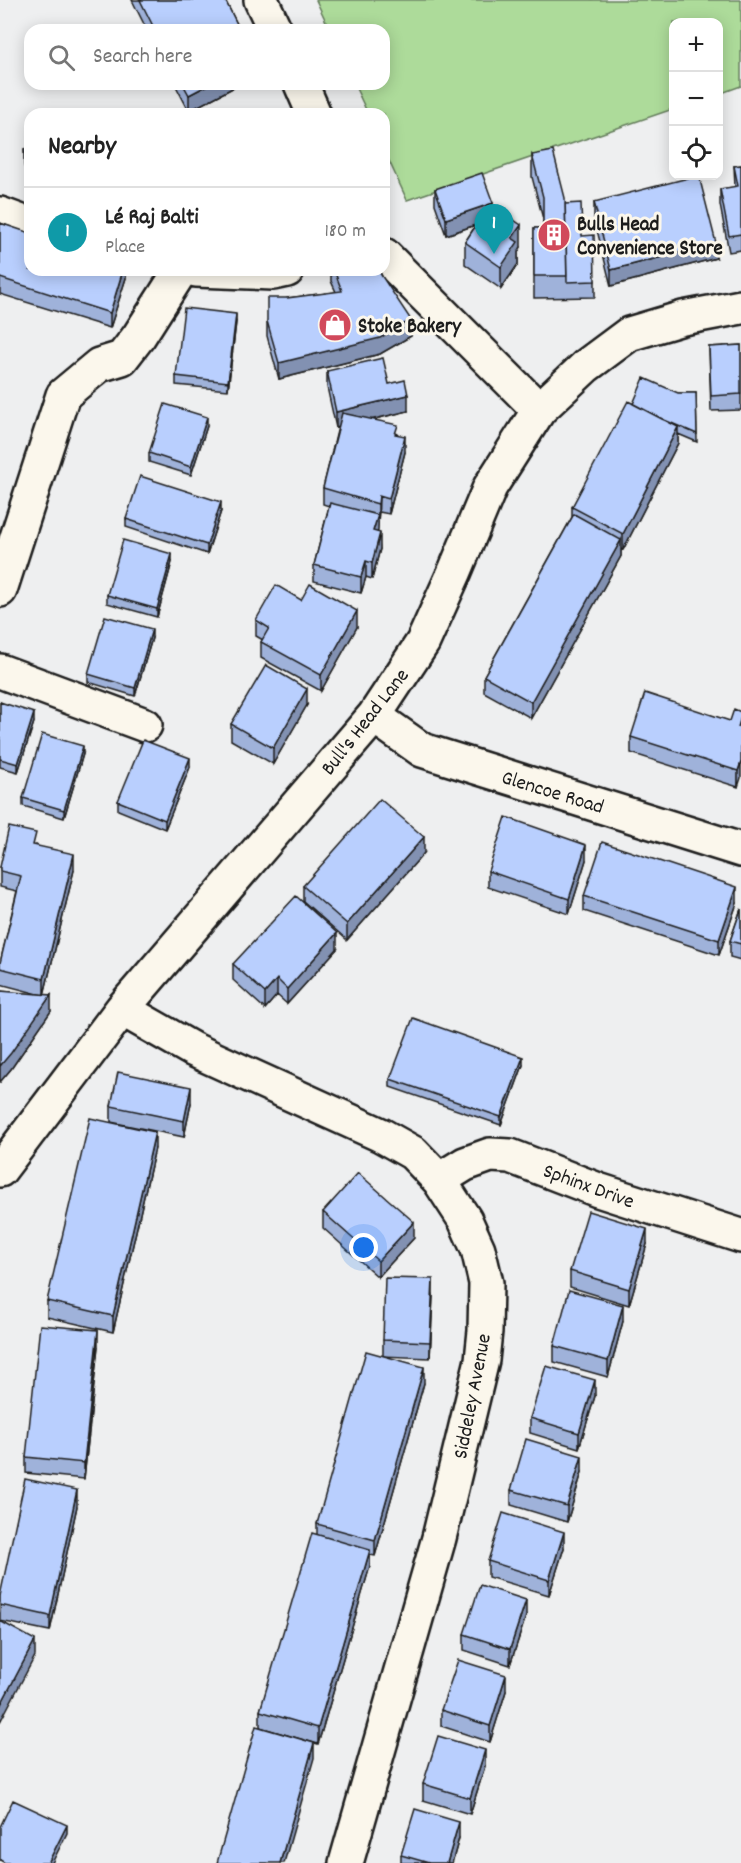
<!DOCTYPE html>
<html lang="en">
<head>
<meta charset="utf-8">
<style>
  body { margin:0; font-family:Dekko,sans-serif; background:#f2f2f2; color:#222 }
  .controls { position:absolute; right:18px; top:18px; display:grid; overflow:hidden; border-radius:12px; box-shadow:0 3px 15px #0003 }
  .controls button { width:54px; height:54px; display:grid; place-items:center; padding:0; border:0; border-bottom:2px solid #e0e0e0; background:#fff; color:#222; font:30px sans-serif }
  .you { position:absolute; left:364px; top:1248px; width:21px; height:21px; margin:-15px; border:4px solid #fff; border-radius:50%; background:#1a73e8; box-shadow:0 0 0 9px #1a73e833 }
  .badge { display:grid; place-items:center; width:39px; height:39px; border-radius:50%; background:#0f766e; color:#fff; font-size:20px; font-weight:700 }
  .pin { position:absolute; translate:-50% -50px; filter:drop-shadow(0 2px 3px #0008) }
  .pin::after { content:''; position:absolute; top:32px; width:21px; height:18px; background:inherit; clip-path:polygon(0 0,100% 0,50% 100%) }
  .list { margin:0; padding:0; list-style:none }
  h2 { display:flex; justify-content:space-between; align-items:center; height:78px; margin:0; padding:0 24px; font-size:26px }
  h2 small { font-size:20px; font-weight:400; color:#767676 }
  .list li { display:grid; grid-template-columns:39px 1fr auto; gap:18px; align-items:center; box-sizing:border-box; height:90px; padding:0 24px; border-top:2px solid #e0e0e0 }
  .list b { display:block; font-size:22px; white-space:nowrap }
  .list p { margin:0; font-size:20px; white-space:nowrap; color:#767676 }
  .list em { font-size:20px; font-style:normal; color:#767676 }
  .icon { flex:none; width:33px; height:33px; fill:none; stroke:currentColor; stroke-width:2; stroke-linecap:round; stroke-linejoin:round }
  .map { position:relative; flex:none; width:741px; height:1863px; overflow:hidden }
  .search { position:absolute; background:#fff; box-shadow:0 3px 15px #0003; left:24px; top:24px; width:366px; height:66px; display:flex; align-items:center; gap:15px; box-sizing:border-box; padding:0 21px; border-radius:18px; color:#767676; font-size:22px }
  .panel { position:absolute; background:#fff; box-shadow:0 3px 15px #0003; left:24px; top:108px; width:366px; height:168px; border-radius:18px }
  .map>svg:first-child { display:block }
  .green { fill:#addb9a; stroke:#647c5b; stroke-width:1.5 }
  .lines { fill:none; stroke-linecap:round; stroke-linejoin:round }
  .minor-casing { stroke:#1c1c1c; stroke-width:38 }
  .minor { stroke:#fbf7ec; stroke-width:33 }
  .wall { fill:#9fb2da; stroke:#1c1c1c; stroke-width:1.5 }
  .shaded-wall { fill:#8291b2; stroke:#1c1c1c; stroke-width:1.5 }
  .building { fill:#b9cffe; stroke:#1c1c1c; stroke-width:1.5 }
  .labels { text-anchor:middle; stroke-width:6; stroke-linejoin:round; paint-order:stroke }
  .poi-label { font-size:21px; font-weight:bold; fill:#1c1c1c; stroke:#fbf7ec; text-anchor:start }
  .street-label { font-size:21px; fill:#1c1c1c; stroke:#fbf7ec }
</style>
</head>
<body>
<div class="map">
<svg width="741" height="1863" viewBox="0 0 741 1863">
  <rect width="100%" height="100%" fill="#eeeff0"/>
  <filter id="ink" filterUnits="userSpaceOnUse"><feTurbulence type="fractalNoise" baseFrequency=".0167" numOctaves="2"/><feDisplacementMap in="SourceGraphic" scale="12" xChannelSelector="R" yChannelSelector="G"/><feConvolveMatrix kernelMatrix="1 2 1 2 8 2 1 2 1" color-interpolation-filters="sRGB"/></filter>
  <g filter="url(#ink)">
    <path class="green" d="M316,0h425v86l-22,8 -1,-72h-44l-1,87 -266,91 -23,-50v-36h-16l-14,-30h30v-54h-54z"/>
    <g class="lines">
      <g class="minor-casing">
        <path id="minor" d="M261,0l14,30
          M301,84l13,30
          M0,214l30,11
          M384,255l155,155
          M196,270l77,3 14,-3
          M0,590l63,-195 36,-30 23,-7 17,-22 42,-66
          M0,671l145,54
          M374,716l48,34 319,100
          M122,1009l70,40 189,86 32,18 26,27 26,40 13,29 8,34 -1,48 -3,29 -43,178 -93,325
          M0,1170l122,-161 252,-293 49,-74 32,-71 35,-84 49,-77 47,-44 43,-32 54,-16 58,-11
          M439,1180l26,-16 25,-9 20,1 88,34 143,46"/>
      </g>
      <use href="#minor" class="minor"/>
    </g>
    <path class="wall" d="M132,0h93l15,30h-93z
      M175,84h65l-51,27z
      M30,147v44l-6,-26v-16z
      M532,155l33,49 17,32 13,45v16l-61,1v-70h9v-9l-11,-42z
      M741,165v85l-12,2 -9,-47v-16l15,-2 -1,-21z
      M435,189l58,17 28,41 -3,5v12l-17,25 -36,-25v-22l11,-17 -30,10 -11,-31z
      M594,202l122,56 -105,28 -17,-68z
      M0,223l126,47v8l-16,50 -110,-34z
      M331,270h48l32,66 -31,18 -101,25 -12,-43v-15l20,-23 49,-6 -5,-11z
      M236,322l-8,68 -52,-5v-9z
      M741,345v65l-30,1 -2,-64z
      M327,371l62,13 19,27 -37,9 27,14 7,18 -16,62 -10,-2 -1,8 -1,13 3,16 -8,30 -6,-2 -5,16 -47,-12v-16l15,-59 -6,-2v-16l15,-61 -2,1 -9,-41z
      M678,393h18l1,49 -19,-8v9l-55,107 -2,-1v7l-90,162 -47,-26v-16l88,-159v-10l61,-103z
      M207,426l-16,49 -42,-13v-9z
      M221,511l-14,43 -81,-27v-8z
      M172,562l-15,55 -50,-14v-8z
      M301,600l56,27 -36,64 -60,-33v-16l2,-2 -7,-4v-16z
      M152,638l-17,58 -47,-14v-8z
      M0,702l34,20 -16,50 -18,-5z
      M307,705l-34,59 -42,-24v-16z
      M741,712l-3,75 -107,-34v-16l99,-16z
      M83,754l-19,64 -41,-12v-8z
      M190,767l-25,62 -47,-19v-9z
      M36,845l38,25 -30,125 7,16 -40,58 -11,13v-91l42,4 -42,-11v-21l17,-72 -17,-4v-20z
      M424,853l-77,87 -44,-39v-15z
      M586,860l-17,54 -81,-27v-16z
      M584,896l153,7 -18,52 -135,-44z
      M741,909v51l-11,-3v-16z
      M337,949l-50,55 -10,-9 -12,14 -32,-29v-16z
      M523,1065l-22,60 -111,-38v-8z
      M191,1103l-7,34 -73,-15v-16z
      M155,1148l-42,184 -66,-15v-16z
      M323,1212l91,26 -36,39 -55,-49z
      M647,1244l-18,61 -59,-18v-16z
      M433,1295l-3,63 -47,-2 41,27 -49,173 -5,-1v11l-52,178 -58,-17v-16l57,-177v-10l66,-168v-16z
      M623,1321l-15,56 -54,-15v-16z
      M98,1346l-14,133 -58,-6v-16z
      M595,1396l-16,52 -49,-15v-15z
      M582,1472l-15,50 -56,-17v-15z
      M77,1506l-27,125 -50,-10v-25z
      M564,1548l-15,47 -61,-18v-16z
      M526,1616l-16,49 -46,-15v-16z
      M506,1691l-16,51 -49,-16v-16z
      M485,1766l-15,48 -47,-14v-16z
      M459,1838l-7,25h-51v-8z"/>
    <path class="shaded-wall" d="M210,84h30l-51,27v-16z
      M493,203v16l-47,16v-16z
      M521,225v22l-3,5v12l-17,25v-22l11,-29z
      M716,243v15l-105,28v-16z
      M123,270h3v8l-16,50v-15z
      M236,314v8l-8,68v-8z
      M411,320v16l-31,18 -101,25v-16z
      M408,395v16l-72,17v-16z
      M207,417v9l-16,49v-8z
      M678,427v16l-55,107v-16z
      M405,436v16l-16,62v-15z
      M379,496l-1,35 -5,16v-16l5,-16v-11z
      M221,502v9l-14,43v-9z
      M380,533v16l-8,30v-16z
      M621,540v16l-90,162v-16z
      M172,554v8l-15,55v-8z
      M366,561v16l-5,16v-16z
      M357,611v16l-36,64v-16z
      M152,629v9l-17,58v-8z
      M307,689v16l-34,59v-16z
      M34,713v9l-16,50v-8z
      M741,717v16l-3,-6z
      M83,746v8l-19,64v-8z
      M190,758v9l-25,62v-9z
      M741,762v16l-3,9v-16z
      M424,837v16l-77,87v-16z
      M586,845v15l-17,54v-15z
      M74,854v16l-30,125v-16z
      M737,887v16l-18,52v-15z
      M337,933v16l-50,55v-15z
      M277,979v16l-12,14v-16z
      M51,995v16l-40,58 -11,13v-16z
      M523,1057v8l-22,60v-8z
      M191,1087v16l-7,34v-16z
      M155,1132v16l-42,184v-16z
      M414,1222v16l-36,39v-16z
      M647,1229v15l-18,61v-16z
      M433,1279v16l-3,63v-16z
      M623,1305v16l-15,56v-16z
      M98,1330v16l-14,133v-16z
      M424,1367v16l-49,173v-16z
      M595,1380v16l-16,52v-15z
      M582,1456v16l-15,50v-16z
      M77,1490v16l-27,125v-15z
      M564,1532v16l-15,47v-15z
      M370,1550v16l-52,178v-16z
      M526,1600v16l-16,49v-16z
      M35,1640v16l-35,66v-16z
      M506,1675v16l-16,51v-16z
      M314,1743v15l-30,105h-4z
      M485,1750v16l-15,48v-16z
      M459,1822v16l-7,25h-5z
      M67,1825v8l-15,30h-4z"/>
    <path class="building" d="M140,0h85l15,30h-85z
      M183,84h27l-21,11z
      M30,147v28l-6,-26z
      M553,151l12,47 2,78h-33v-48h9v-31l-11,-42z
      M741,165v69l-12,2 -9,-47 18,-3 -4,-20z
      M482,173l11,30 -47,16 -11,-30z
      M696,176h3l17,67 -105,27 -17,-68z
      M581,203l1,33 12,-1 1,46 -28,1 -2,-78z
      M490,204l31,21 -9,13 6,4 -17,25 -36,-25z
      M0,223l30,10v37h93l-13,43 -110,-35z
      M334,270h45l2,5 30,45 -31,18 -101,25 -12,-42v-23h20l55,-7z
      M184,308l52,6 -8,68 -52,-6z
      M741,345v49l-30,2 -2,-49z
      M383,358l6,26 16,-4 3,15 -72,17 -9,-41z
      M644,378l34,15h18l1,41 -35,-15 -29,-15z
      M628,401l50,26 -55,107 -51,-27z
      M165,404l42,13 -16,50 -42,-14z
      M342,413l56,12 -3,9 10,2 -16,63 -10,-3 -1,8 -55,-16z
      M140,476l81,26 -14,43 -81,-26z
      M330,503l48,12 -5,16 7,2 -8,30 -6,-2 -5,16 -47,-12z
      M574,514l47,26 -90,162 -47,-26z
      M123,540l49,14 -15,55 -50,-14z
      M310,584l47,27 -36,64 -60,-33 8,-14 -13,-8 20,-35 25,15z
      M105,616l47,13 -17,59 -47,-14z
      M266,665l41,24 -34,59 -42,-24z
      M645,693l85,28 4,-12 7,3v5l-3,10 3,1v34l-3,9 -107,-34z
      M0,702l34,11 -16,51 -18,-5z
      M42,734l41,12 -19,64 -41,-12z
      M143,740l47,18 -25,62 -47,-19z
      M380,799l44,38 -77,87 -44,-38z
      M506,817l80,28 -17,54 -81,-28z
      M9,827l27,6 -3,12 41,9 -30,125 -44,-11v-5l21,-87 -21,-5v-4z
      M602,842l135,45 -18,53 -135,-44z
      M296,896l41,37 -50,56 -10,-10 -12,14 -32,-29z
      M741,909v35l-11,-3z
      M0,991l51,4 -40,58 -11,13z
      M413,1018l110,39 -22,60 -111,-38z
      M118,1072l73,15 -7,34 -73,-15z
      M90,1118l65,14 -42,184 -66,-15z
      M358,1173l56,49 -36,39 -55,-49z
      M588,1211l59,18 -18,60 -59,-18z
      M385,1278l48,1 -3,63 -47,-2z
      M569,1290l54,15 -15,56 -54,-15z
      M40,1325l58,5 -14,133 -58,-6z
      M366,1351l58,16 -49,173 -58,-16z
      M546,1366l49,14 -16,53 -49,-15z
      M526,1439l56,17 -15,50 -56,-16z
      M25,1479l52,11 -27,126 -50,-11v-9z
      M503,1513l61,19 -15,48 -61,-19z
      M312,1533l58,17 -52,178 -58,-17z
      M480,1585l46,15 -16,49 -46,-15z
      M0,1621l35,19 -35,66z
      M458,1660l48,15 -16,51 -49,-16z
      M256,1726l58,17 -34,120h-63z
      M438,1736l47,14 -15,48 -47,-14z
      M13,1800l54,25 -19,38h-43l-5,-3v-33z
      M415,1809l44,13 -12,41h-18l-28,-8z"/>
  </g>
  <defs>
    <g id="building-disc" transform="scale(1.725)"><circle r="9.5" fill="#d1495b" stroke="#fbf7ec"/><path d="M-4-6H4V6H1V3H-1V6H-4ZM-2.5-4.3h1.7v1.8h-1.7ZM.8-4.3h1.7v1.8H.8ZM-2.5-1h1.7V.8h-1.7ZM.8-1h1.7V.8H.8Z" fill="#fff"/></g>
    <g id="shop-disc" transform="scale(1.725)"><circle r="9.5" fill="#d1495b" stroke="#fbf7ec"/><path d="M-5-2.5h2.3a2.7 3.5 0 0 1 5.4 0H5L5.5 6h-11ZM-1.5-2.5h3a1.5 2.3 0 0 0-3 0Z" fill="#fff"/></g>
  </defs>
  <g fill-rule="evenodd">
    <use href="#building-disc" x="554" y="235"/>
    <use href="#shop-disc" x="335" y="325"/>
  </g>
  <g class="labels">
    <g class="poi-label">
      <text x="577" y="230">Bulls Head<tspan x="577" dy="24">Convenience Store</tspan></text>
      <text x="358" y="332">Stoke Bakery</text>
    </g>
    <g class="street-label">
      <text transform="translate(364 721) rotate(-52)" y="7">Bull's Head Lane</text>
      <text transform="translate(553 791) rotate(17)" y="7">Glencoe Road</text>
      <text transform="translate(589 1185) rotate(20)" y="7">Sphinx Drive</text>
      <text transform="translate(471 1396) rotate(-79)" y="7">Siddeley Avenue</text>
    </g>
  </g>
</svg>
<div class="controls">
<button>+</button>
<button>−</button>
<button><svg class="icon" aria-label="locate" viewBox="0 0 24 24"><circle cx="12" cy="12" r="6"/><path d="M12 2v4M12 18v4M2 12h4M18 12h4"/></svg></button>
</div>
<div class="you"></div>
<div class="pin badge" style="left:494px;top:254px;background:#0f9aa8">1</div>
<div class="search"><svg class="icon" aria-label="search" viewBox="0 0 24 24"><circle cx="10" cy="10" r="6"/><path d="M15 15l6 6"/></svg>Search here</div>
<section class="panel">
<h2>Nearby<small></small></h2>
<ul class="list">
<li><span class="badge" style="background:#0f9aa8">1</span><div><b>Lé Raj Balti</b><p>Place</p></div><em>180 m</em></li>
</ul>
</section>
</div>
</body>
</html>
